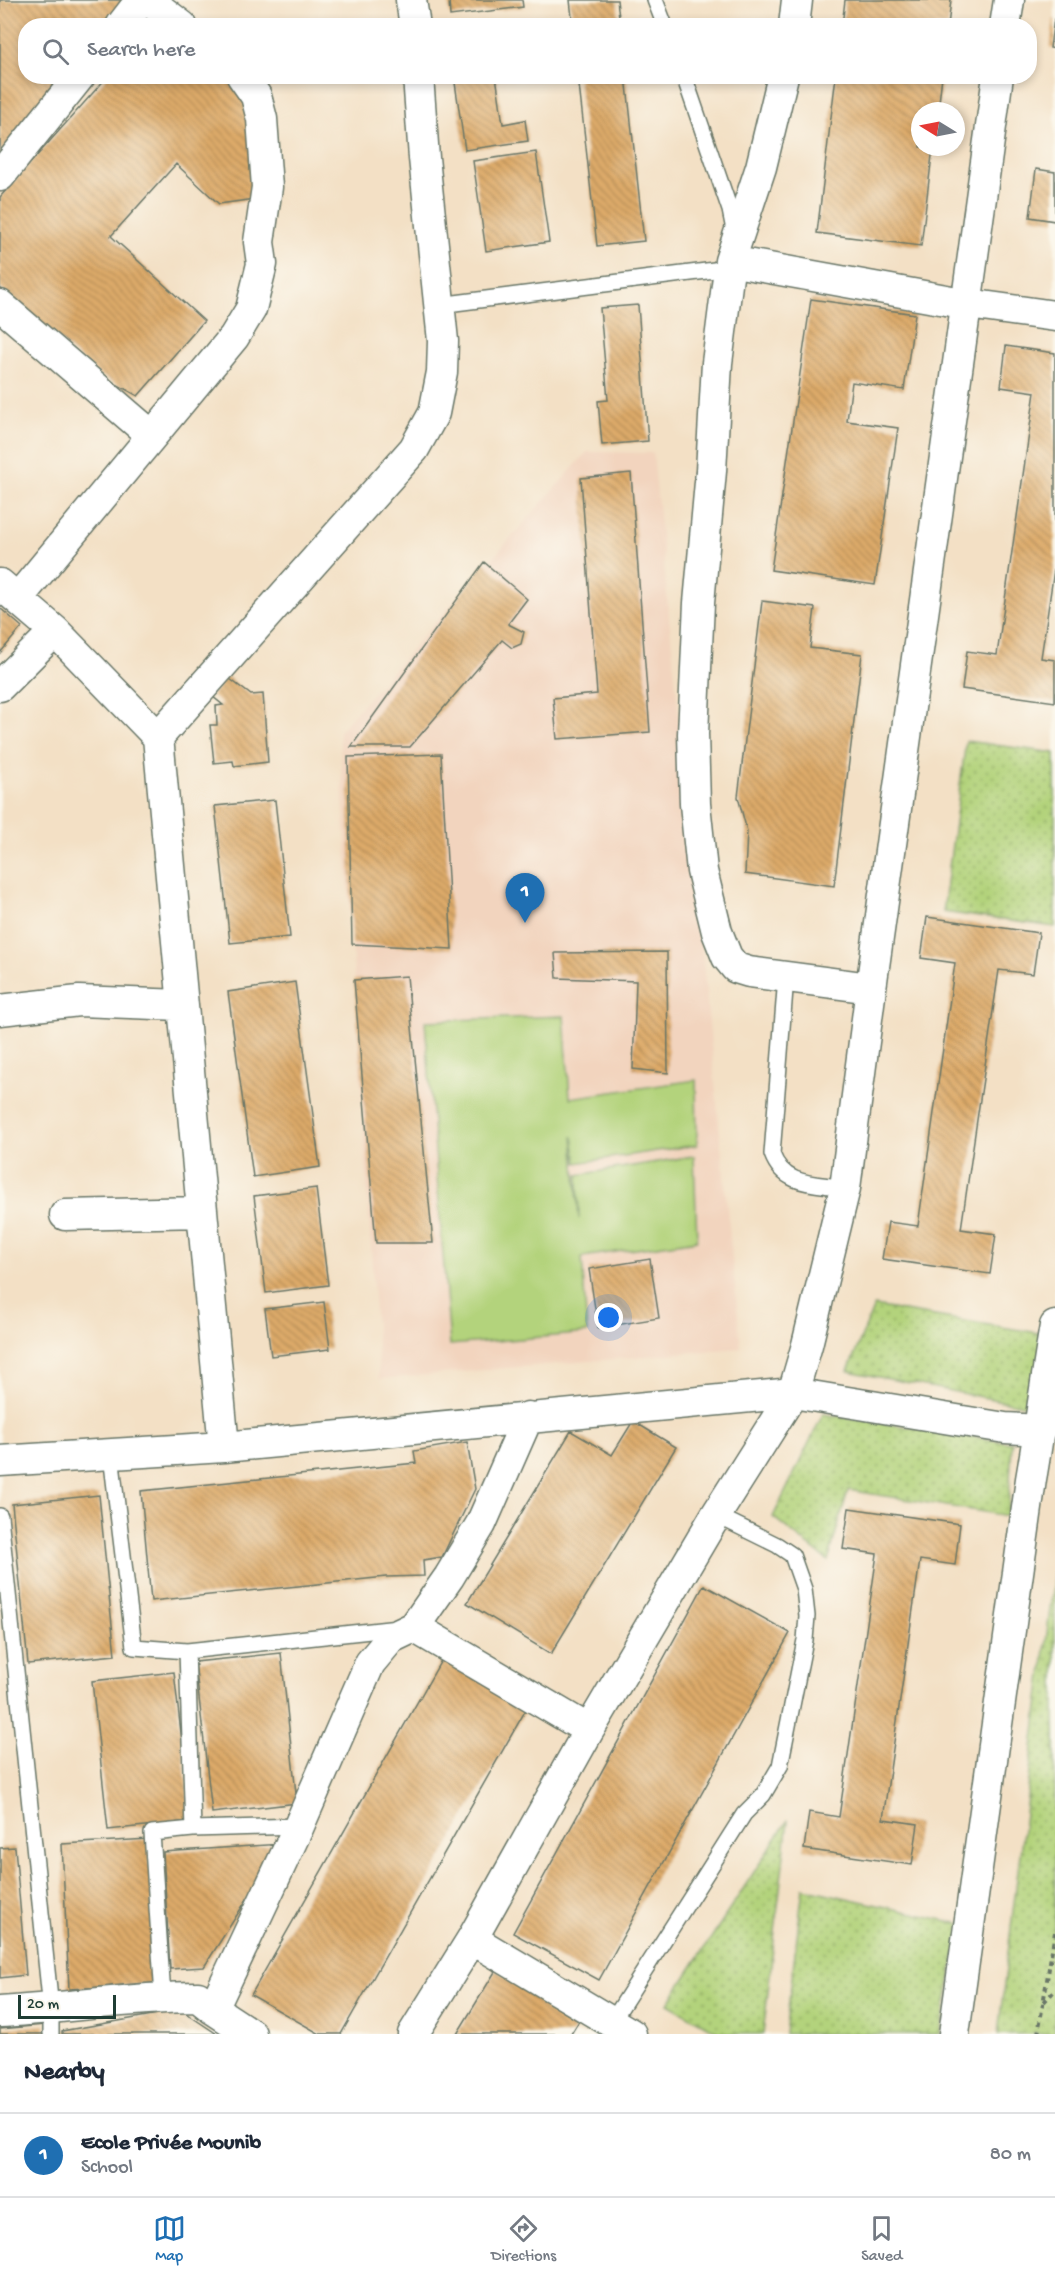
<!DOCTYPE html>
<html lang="en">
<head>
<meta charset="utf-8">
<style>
  body { margin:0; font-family:"Gochi Hand",sans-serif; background:#f6f6f7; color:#1f2937 }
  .compass { position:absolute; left:911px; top:102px; width:54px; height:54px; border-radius:50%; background:#fff; box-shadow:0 3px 9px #0003; rotate:280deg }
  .scale { position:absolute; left:18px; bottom:15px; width:98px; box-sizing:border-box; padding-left:6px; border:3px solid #1f3d34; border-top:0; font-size:16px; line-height:21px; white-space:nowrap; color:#1f3d34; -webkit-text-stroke:4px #fbf7ec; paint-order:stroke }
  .you { position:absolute; left:609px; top:1318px; width:21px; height:21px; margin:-15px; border:4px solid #fff; border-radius:50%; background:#1a73e8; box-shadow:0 0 0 9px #1a73e833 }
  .badge { display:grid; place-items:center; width:39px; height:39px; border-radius:50%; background:#1f6fb2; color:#fff; font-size:20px; font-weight:700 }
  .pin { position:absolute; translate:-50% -50px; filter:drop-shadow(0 2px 3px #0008) }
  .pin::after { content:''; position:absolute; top:32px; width:21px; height:18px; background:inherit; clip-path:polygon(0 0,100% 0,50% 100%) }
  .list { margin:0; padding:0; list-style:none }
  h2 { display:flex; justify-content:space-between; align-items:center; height:78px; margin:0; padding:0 24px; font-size:26px }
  h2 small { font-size:20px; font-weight:400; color:#747a83 }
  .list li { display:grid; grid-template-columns:39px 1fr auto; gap:18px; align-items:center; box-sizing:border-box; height:84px; padding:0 24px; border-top:2px solid #e0e1e3 }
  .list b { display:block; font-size:22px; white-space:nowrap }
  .list p { margin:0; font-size:20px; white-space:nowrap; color:#747a83 }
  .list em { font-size:20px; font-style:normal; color:#747a83 }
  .icon { flex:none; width:33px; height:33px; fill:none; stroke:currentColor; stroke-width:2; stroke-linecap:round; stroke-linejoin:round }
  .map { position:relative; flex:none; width:1055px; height:2034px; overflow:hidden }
  .search { position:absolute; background:#fff; box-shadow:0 3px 9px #0003; left:18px; right:18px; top:18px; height:66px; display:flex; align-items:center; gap:15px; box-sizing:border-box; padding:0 21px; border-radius:24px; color:#747a83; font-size:22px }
  .sheet { height:162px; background:#fff }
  nav { display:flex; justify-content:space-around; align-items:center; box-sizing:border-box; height:84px; border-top:2px solid #e0e1e3; background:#fff; font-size:16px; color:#747a83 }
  nav a { display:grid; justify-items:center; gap:3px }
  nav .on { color:#1f6fb2 }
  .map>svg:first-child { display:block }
  .built { fill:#f2d4be }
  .green { fill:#b3d37b; stroke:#698858; stroke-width:1.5 }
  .park { fill:url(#park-dots); stroke:#698858; stroke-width:1.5 }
  .building { fill:url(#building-back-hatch) }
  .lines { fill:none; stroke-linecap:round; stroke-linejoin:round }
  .lane-casing { stroke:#697667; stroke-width:18 }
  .street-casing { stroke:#697667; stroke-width:33 }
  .path { stroke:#697667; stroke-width:4; stroke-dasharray:4.5 4.5; stroke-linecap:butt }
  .lane { stroke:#fff; stroke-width:15 }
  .street { stroke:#fff; stroke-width:30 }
</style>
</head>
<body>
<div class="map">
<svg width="1055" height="2034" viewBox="0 0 1055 2034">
  <defs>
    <pattern id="park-dots" width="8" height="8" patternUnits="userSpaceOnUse" patternTransform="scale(1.5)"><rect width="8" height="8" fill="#b3d37b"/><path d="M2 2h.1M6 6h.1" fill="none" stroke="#91ac66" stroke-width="1.8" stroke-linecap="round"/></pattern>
    <pattern id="building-back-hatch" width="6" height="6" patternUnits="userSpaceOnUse" patternTransform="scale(1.5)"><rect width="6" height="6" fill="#ddaa69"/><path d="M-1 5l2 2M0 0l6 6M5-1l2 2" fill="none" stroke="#b38c57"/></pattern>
  </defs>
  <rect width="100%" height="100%" fill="#fbf7ec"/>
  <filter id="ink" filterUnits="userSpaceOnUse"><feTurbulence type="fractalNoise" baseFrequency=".0167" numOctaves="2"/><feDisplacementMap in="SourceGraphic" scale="12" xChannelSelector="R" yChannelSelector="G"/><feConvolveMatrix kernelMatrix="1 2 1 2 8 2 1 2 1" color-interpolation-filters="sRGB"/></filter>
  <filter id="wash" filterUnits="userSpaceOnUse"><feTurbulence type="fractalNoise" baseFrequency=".008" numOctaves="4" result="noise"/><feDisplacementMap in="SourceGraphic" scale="24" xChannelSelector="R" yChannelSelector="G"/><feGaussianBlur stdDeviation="1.35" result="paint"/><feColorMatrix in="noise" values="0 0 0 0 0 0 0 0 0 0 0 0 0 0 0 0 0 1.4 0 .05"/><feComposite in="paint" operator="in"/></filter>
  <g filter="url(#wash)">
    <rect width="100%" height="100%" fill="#f3e0c5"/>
    <path class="built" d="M587,452l66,1 88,895 -362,31 -40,-648z"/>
    <path class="green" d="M564,1016l6,82 126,-18 1,65 -120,18 -4,-27 6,83 -1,-44 116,-19 3,84 -115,17 5,76 -137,12 -25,-324z"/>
    <path class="park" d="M966,741l89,12v174l-112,-15z
      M874,1306l176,29 -7,74 -195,-38z
      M823,1414l189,29 -4,73 -160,-26 -20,71 -55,-44z
      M1055,1568v466h-57z
      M788,1820l-25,214h-42l-53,-30z
      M803,1888l158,36 -21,110h-155z"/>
    <g id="blocks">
      <path class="building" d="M0,0h129l-21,26h-82v50h39l-65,78z
        M449,0h73l1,7 -73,9z
        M570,0h47l3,26h-47z
        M845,0h106l-3,26h-106z
        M1054,19h1v30l-5,-1z
        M108,76h118l23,16 13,106 -43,6 -43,-40 -65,72 93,85 -66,75 -40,-22 -98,-86v-91z
        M454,76h42l7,48 22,-4 3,21 -63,9z
        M578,76h48l18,165 -47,5z
        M836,76h106l-4,35h-18v36h13l-12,99 -104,-13z
        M536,152l13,90 -63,9 -13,-90z
        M1036,169l19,3v49l-25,-4z
        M811,299l104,15 -11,76 -52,-8 -5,39 51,7 -23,157 -104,-15z
        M638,305l10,136 -46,4 -4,-44 10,-1 -8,-92z
        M1006,346l49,7v210l-14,95 14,2v42l-93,-13 5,-38 30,4 38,-263 -34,-5z
        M631,473l19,259 -93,7 -4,-41 44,-4 -16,-216z
        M484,562l43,37 -19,25 16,8 -3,12 -9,4 -10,-8 -92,107h-59z
        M762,601l53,7 -5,40 52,6 -28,232 -89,-12 2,-43 -9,-34z
        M0,608l22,19 -22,26z
        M226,676l25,19 12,-1 5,68 -34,4 -1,-5 -19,2 -4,-38h7l-1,-19 7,-1 -11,-9z
        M441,754l11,195 -100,-5 -4,-187z
        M275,800l15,137 -60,6 -15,-137z
        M927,917l112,16 -6,41 -34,-4 -38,259 35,5 -6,40 -108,-15 6,-37 30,4 37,-263 -34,-5z
        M667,952l1,121 -35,-4 3,-88 -79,-3 -2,-25z
        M407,976l26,267h-57l-22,-263z
        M295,982l25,185 -67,10 -25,-185z
        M316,1188l12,97 -62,8 -12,-97z
        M650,1259l9,59 -61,10 -9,-59z
        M324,1302l6,47 -59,7 -6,-47z
        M633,1421l43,26 -125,207 -84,-51 104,-172 41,24z
        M467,1442l8,47 -33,68 -19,3 1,16 -38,1 -235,24 -10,-110 275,-28 -2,-12z
        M99,1495l16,160 -87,9 -16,-160z
        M849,1508l111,16 -5,41 -35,-5 -37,259 35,5 -6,41 -108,-16 5,-37 30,5 38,-263 -34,-5z
        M704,1585l86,48 -191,347 -86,-47z
        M447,1650l85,49 -191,335h-21l-69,-39z
        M281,1653l16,150 -85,10 -17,-151z
        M174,1672l17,149 -83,9 -16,-149z
        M149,1839l8,145 -88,5 -7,-145z
        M282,1844l-78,123 -34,2 -7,-117z
        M15,1847l11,128 -26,3v-130z
        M496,1970l83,51 -8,13h-114z
        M181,2010l36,24h-155v-3z
        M45,2025l1,9h-46v-5z"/>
    </g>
  </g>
  <g filter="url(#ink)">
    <use href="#blocks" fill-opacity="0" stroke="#697667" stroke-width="1.5"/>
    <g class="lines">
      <g class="lane-casing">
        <path id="lane" d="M655,0l10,26
          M684,76l46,134 4,20
          M439,305l291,-37
          M786,977l-14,177c12,33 43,29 73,34
          M111,1455l23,192 53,4 211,-23
          M0,1516l51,493v25
          M187,1651l6,178
          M163,1997l-11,-164 41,-4 106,-3
          M611,2023l114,-179 19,-30 19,-19 17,-29 25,-126 2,-24 -3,-27 -12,-34 -15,-10 -61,-30"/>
      </g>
      <g class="street-casing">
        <path id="street" d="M148,0l34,26
          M411,0l4,26
          M121,26l20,-26
          M794,26l3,-26
          M1005,26l4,-26
          M783,76l-22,91 -31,94 -13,102 -6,108 -12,132 -6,131 2,70 7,67 15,61 10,25 9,11 13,4 122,16
          M0,176l80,-100
          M730,261l238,43 87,12
          M0,305l151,130
          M0,584l55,47 103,106 66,710
          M18,598l216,-261 17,-28 11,-45 -3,-22 8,-55 -5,-68 -6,-23 -14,-20
          M0,686l55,-55
          M158,737l256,-288 20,-36 8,-41 1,-31 -19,-183 -6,-82
          M0,1010l79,-9 102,4
          M65,1215l137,-3
          M0,1461l224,-14 569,-54 212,35 35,2
          M414,1627l175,103
          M472,1939l159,95
          M213,2009l86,-183 71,-163 21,-25 23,-11 35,-50 32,-53 47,-107
          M0,2012c66,-4 132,-15 198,-15l15,12 38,25
          M413,2034l59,-95 117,-209 127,-215 77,-122 14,-48 38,-157 26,-200 127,-912
          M954,2034l77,-555c9,-51 15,-102 24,-153"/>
      </g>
      <path class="path" d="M1044,2002l11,-12
        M1038,2034l17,-102"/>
      <use href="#lane" class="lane"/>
      <use href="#street" class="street"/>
    </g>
  </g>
</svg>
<svg class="compass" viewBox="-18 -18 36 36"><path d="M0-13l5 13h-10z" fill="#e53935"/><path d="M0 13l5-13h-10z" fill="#747a83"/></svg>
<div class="scale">20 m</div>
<div class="you"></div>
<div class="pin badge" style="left:525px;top:923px">1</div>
<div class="search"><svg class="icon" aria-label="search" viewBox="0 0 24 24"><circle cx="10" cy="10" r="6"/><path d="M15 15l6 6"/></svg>Search here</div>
</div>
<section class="sheet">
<h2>Nearby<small></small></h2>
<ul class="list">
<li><span class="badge">1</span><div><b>Ecole Privée Mounib</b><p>School</p></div><em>80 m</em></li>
</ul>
</section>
<nav>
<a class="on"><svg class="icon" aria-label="map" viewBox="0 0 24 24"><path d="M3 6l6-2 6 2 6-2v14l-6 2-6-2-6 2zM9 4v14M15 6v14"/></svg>Map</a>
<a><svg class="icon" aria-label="directions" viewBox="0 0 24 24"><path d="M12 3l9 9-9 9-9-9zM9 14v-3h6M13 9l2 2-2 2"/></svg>Directions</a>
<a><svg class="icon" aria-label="saved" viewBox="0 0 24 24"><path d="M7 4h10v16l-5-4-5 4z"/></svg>Saved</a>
</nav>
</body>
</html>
